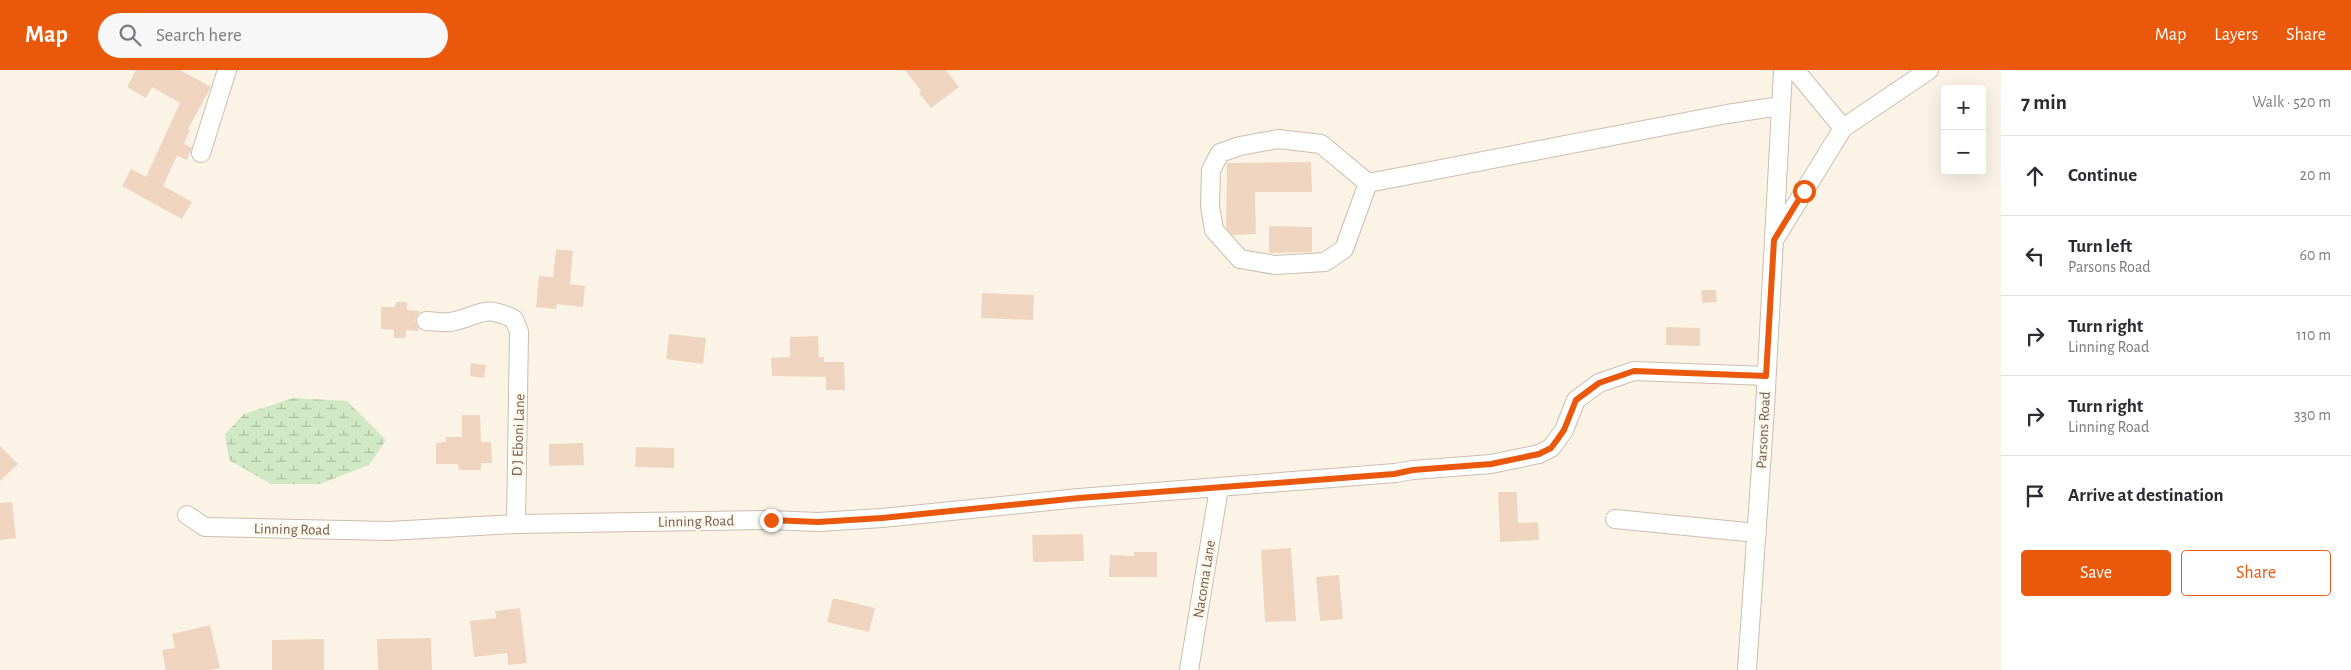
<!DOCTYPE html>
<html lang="en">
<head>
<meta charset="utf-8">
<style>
  body { margin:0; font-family:"Alegreya Sans",sans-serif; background:#f7f7f7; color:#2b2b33 }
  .controls { position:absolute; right:15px; top:15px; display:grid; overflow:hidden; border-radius:5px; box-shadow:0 5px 20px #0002 }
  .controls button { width:45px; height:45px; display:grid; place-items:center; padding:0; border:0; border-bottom:1px solid #e1e1e2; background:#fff; color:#2b2b33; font:25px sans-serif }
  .stop { position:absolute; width:15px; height:15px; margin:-11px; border:4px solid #ea580c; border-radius:50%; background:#fff }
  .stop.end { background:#ea580c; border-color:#fff; box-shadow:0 1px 5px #0008 }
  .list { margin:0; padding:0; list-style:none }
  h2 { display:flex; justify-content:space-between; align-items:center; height:65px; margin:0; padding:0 20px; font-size:21px }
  h2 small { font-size:16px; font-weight:400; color:#7c7c81 }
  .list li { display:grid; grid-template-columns:32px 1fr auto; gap:15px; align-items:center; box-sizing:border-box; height:80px; padding:0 20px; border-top:1px solid #e1e1e2 }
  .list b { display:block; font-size:19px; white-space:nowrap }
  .list p { margin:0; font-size:16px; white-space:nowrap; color:#7c7c81 }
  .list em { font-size:16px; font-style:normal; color:#7c7c81 }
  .actions { display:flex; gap:10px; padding:15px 20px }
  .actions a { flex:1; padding:11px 0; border:1px solid #ea580c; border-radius:5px; text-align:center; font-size:18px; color:#ea580c }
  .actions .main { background:#ea580c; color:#fff }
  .icon { flex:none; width:28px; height:28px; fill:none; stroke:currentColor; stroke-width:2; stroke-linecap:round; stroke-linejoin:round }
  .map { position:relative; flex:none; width:2001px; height:600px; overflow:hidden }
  header { display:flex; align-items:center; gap:30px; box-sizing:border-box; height:70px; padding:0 25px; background:#ea580c; color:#fff }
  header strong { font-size:24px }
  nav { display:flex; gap:28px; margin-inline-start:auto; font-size:18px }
  .search { width:350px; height:45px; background:#f7f7f7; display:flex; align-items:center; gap:12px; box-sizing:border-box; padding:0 18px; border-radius:28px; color:#7c7c81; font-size:19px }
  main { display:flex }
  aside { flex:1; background:#fff }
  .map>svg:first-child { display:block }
  .wetland { fill:url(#wetland-marsh) }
  .building { fill:#efd5bf }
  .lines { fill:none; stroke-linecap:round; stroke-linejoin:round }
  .minor-casing { stroke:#ccbdad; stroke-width:20 }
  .minor { stroke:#fff; stroke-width:18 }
  .route { stroke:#ea580c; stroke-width:6 }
  .labels { text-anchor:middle; stroke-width:4.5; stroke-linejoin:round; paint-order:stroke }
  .street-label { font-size:15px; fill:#735d4c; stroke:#fef8ec }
</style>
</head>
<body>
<header>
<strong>Map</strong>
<div class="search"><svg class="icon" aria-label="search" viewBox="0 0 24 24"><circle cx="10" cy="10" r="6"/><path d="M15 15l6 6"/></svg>Search here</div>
<nav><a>Map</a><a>Layers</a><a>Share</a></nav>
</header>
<main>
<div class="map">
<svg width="2001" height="600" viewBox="0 0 2001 600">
  <defs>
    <pattern id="wetland-marsh" width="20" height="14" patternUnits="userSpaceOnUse" patternTransform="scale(1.25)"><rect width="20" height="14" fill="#d1e8c5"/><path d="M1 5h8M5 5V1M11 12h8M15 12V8" fill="none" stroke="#aebfa2"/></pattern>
  </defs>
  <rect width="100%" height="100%" fill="#fbf4e6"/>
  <path class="wetland" d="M293,328l54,3 39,39 -17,25 -49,19h-49l-42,-24 -4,-26 19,-20z"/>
  <path class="building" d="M136,0h44l31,17 -23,42 2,1 -6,14 8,4 -5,12 -10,-4 -14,30 29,16 -10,17 -60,-33 9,-17 15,8 34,-74 -28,-16 -6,11 -19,-11z
    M905,0h41l13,17 -28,21 -12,-15 2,-2z
    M1311,92l1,30h-57l1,42 -24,1 -6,-8 1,-64z
    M1269,156l43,1v25l-43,1z
    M556,179l17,2 -3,33 15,2 -2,21 -26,-3 -1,5 -20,-2 3,-31 14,1z
    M1701,220h15l1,12 -15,1z
    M982,223l52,2 -1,25 -52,-2z
    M396,232h11v8l13,1 -5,9 4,11 -13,-1 -1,8h-11v-8l-13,-1v-22h14z
    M1666,257l34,1v18l-34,-1z
    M669,264l37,4 -3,26 -37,-5z
    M818,266l1,21h5v5h20l1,28h-19v-13l-54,-1 -1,-18 19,-1v-20z
    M471,293l15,2 -2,13 -14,-2z
    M462,345h18l1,27h10l1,21h-11v7h-22l-1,-6h-22v-21l10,-1v-5h16z
    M583,373l1,22 -35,1v-22z
    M0,376l18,18 -18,17z
    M636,377l38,1v20l-39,-1z
    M1498,422h19l1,31 20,-1 1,18 -39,2z
    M12,432l4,36 -16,2v-37z
    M1083,464l1,27 -51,1 -1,-27z
    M1291,478l5,73 -31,1 -4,-72z
    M1134,482h23v25h-48l1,-22 24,1z
    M1339,505l4,44 -23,2 -4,-44z
    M833,528l42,10 -6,24 -42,-10z
    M520,538l7,55 -19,2 -1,-12 -33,4 -4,-36 26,-3 -1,-7z
    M210,555l10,43 -11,2h-43l-4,-20 13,-2 -3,-14z
    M431,568l1,32h-54l-1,-31z
    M324,569v31h-52v-30z"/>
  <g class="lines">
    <g class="minor-casing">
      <path id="minor" d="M1795,0l48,58
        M201,83l26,-83
        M1368,113l-24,66 -19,13 -50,3 -35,-6 -26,-29 -4,-24 1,-36 9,-17 20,-7 38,-7 43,5 47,39 359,-69 54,-8
        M1776,167l67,-109 86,-58
        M426,251c8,0 17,2 24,1 30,-5 31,-19 64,-3l5,13 -3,192
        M187,445l18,12 184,4 127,-7 255,-4 47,2 64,-4 197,-20 316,-25 18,-3 78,-6 48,-10 12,-6 6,-8 7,-10 12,-30 23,-17 35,-12 132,5
        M1615,449l142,14
        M1189,600l30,-182
        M1747,600l18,-262 18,-338"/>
    </g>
    <use href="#minor" class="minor"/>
  </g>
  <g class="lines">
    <path class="route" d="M771,450l47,2 64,-4 197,-20 315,-24 19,-4 78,-6 48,-10 12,-6 6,-8 7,-10 12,-30 23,-17 35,-12 132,5 8,-136 30,-49"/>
  </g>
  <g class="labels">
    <g class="street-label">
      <text transform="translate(1763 360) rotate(-87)" y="5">Parsons Road</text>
      <text transform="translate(518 365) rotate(-88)" y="5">D J Eboni Lane</text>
      <text transform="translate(696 451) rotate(-1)" y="5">Linning Road</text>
      <text transform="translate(292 459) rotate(1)" y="5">Linning Road</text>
      <text transform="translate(1204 509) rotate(-81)" y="5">Nacoma Lane</text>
    </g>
  </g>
</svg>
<div class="controls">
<button>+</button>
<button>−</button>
</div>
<div class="stop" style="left:1804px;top:121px"></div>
<div class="stop end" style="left:771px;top:450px"></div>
</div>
<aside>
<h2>7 min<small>Walk · 520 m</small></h2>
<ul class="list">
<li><svg class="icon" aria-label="ahead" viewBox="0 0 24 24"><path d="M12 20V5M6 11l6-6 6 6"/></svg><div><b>Continue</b></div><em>20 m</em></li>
<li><svg class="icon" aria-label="left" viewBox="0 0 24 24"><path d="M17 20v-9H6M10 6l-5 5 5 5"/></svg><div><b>Turn left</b><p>Parsons Road</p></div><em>60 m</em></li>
<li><svg class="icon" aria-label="right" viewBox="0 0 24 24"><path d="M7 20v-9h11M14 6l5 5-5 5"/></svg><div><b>Turn right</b><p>Linning Road</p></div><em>110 m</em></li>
<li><svg class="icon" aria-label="right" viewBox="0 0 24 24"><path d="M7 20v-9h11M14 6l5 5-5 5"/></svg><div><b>Turn right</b><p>Linning Road</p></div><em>330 m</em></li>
<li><svg class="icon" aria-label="arrive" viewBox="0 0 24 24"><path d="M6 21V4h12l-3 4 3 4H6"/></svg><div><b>Arrive at destination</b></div></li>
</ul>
<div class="actions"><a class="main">Save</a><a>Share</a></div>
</aside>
</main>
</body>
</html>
